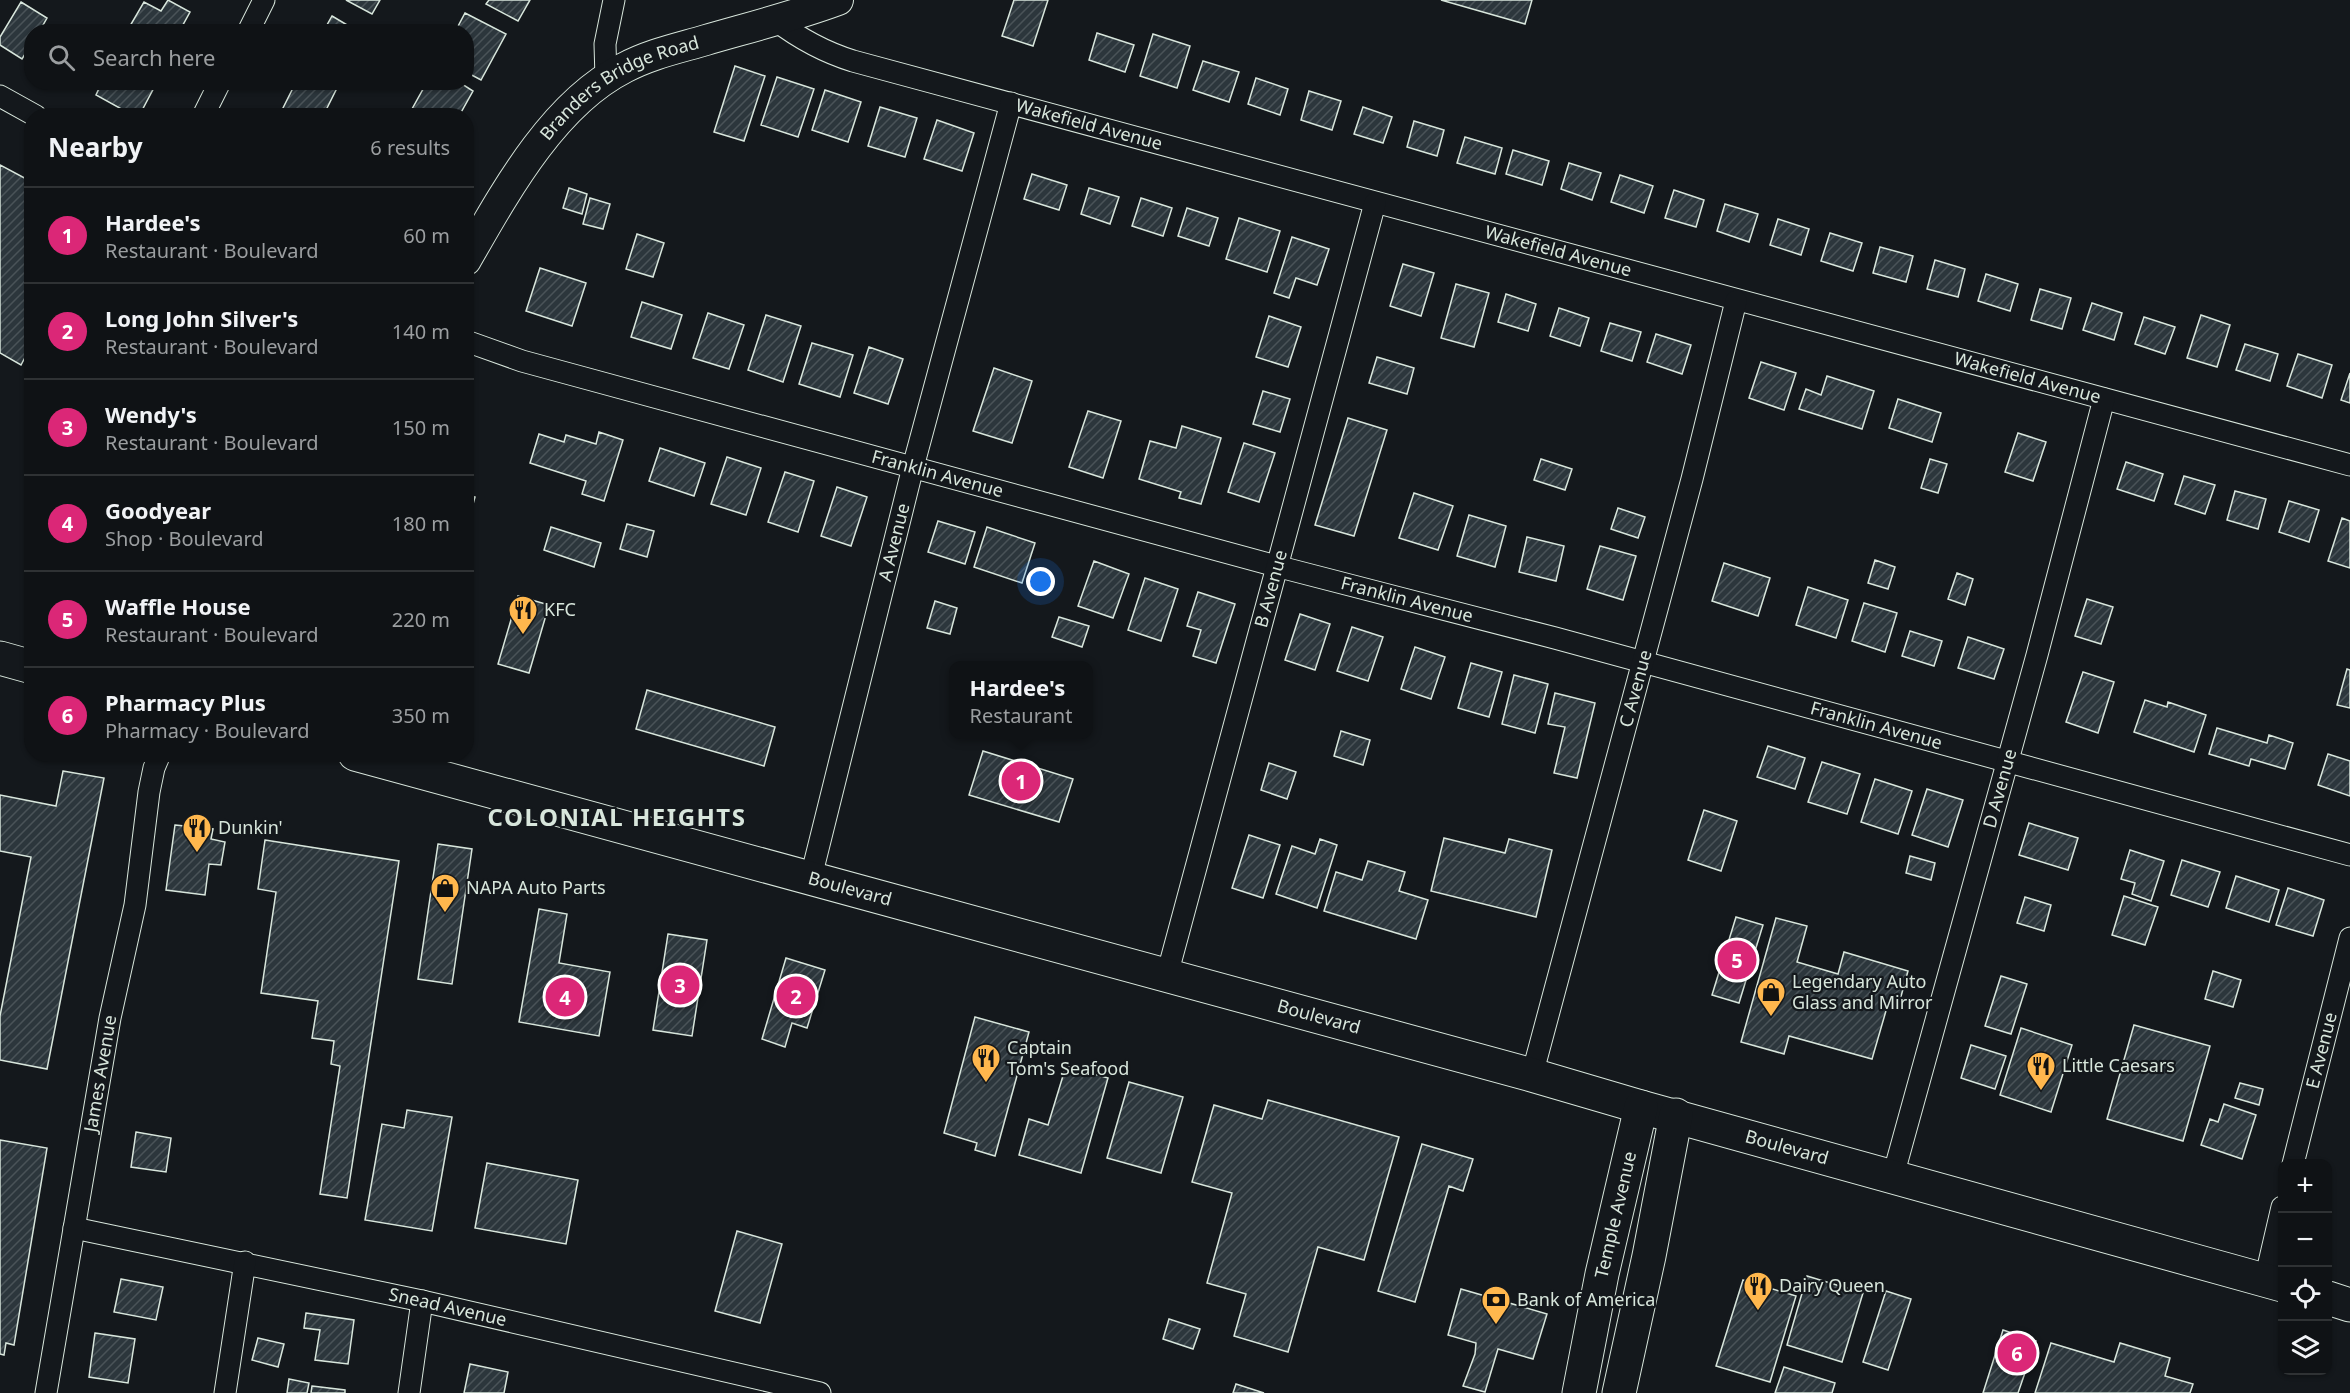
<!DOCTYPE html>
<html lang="en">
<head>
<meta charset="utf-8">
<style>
  body { margin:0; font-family:"Noto Sans",sans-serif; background:#181b1e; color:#f1f3f6 }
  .controls { position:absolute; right:18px; bottom:18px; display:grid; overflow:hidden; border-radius:12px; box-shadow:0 2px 4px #0004 }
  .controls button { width:54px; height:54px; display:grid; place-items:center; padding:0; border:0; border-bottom:2px solid #2f3234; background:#0f1215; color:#f1f3f6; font:30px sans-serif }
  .you { position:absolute; left:1041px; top:582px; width:21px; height:21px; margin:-15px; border:4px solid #fff; border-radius:50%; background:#1a73e8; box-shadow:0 0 0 9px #1a73e833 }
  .badge { display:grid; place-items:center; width:39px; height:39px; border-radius:50%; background:#db2777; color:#fff; font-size:20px; font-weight:700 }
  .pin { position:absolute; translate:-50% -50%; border:3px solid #fff; box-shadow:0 2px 6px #0006 }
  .popup { position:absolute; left:949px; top:661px; width:144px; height:78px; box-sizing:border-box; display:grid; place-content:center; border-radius:12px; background:#0f1215; filter:drop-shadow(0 2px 4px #0005); font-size:20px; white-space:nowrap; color:#9b9ea0 }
  .popup b { font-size:22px; color:#f1f3f6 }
  .popup::after { content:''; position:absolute; left:50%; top:100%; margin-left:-12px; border:12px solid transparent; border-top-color:#0f1215 }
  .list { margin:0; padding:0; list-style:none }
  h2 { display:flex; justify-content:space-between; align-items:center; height:78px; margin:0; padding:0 24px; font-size:26px }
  h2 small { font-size:20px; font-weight:400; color:#9b9ea0 }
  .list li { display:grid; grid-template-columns:39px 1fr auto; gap:18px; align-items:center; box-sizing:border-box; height:96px; padding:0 24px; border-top:2px solid #2f3234 }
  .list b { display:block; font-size:22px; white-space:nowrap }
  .list p { margin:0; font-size:20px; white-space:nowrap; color:#9b9ea0 }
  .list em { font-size:20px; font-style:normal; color:#9b9ea0 }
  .icon { flex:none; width:33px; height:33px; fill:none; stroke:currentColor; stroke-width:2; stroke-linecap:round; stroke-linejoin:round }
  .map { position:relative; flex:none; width:2350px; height:1393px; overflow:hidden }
  .search { position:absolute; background:#0f1215; box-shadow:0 2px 4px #0004; left:24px; top:24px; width:450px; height:66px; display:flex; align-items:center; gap:15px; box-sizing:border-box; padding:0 21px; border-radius:24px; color:#9b9ea0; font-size:22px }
  .panel { position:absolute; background:#0f1215; box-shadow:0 2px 4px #0004; left:24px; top:108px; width:450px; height:654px; border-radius:24px }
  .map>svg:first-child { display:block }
  .building { fill:url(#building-hatch); stroke:#d8e6dc; stroke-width:1.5 }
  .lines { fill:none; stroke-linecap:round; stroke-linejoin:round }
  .street-casing { stroke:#d8e6dc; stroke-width:23 }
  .secondary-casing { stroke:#d8e6dc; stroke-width:32 }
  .primary-casing { stroke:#d8e6dc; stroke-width:35 }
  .street { stroke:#14181c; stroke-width:21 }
  .secondary { stroke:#14181c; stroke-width:30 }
  .primary { stroke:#14181c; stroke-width:33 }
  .labels { text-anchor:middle; stroke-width:4.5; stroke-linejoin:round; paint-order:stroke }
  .street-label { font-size:18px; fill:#d8e6dc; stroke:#14181c }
  .poi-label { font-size:18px; fill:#d8e6dc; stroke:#14181c; text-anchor:start }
  .district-label { font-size:24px; font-weight:bold; letter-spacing:1.5px; fill:#d8e6dc; stroke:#14181c }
</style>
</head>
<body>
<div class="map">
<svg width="2350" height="1393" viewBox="0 0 2350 1393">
  <defs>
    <pattern id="building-hatch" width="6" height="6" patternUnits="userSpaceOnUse" patternTransform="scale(1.5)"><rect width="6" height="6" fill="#2c363c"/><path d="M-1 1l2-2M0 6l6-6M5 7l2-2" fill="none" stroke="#4a5358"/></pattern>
  </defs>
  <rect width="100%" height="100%" fill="#14181c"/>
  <path class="building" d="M168,0l22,12 -11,20 -52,-1 17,-29 17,9z
    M346,0h34l-8,14z
    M489,0h41l-12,21 -32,-17z
    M1014,0h34l-15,46 -31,-10z
    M1441,0h91l-7,24z
    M21,2l26,16 -8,14h-7v11l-10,16 -22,-14v-8z
    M465,13l41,21 -25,46 -15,-8v-40h-11z
    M332,16l27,16h-36z
    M1097,33l37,12 -9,27 -36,-12z
    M1153,34l37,12 -13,42 -37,-12z
    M1203,61l36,11 -10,30 -36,-12z
    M735,66l30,10 -21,65 -30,-9z
    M777,77l37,12 -16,48 -37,-12z
    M1256,78l32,11 -8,26 -32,-11z
    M102,82h55l-18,34h-5l-38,-21z
    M296,82h30l11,6 -14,28h-44z
    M427,82h11l8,5 3,-5h10l14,9 -14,25h-36l-11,-7z
    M825,90l36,12 -13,40 -36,-12z
    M1309,91l32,10 -9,29 -31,-10z
    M880,107l37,11 -12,39 -37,-11z
    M1363,107l29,10 -9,26 -29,-9z
    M937,120l37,13 -12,38 -38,-12z
    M1414,121l30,9 -7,26 -30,-9z
    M1465,137l37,11 -7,26 -38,-11z
    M1513,150l36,11 -7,24 -36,-11z
    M1569,163l32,10 -9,27 -31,-11z
    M0,165l32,17v167l-2,-1 -9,17 -21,-12z
    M1032,174l35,11 -8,25 -35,-11z
    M1620,175l33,11 -9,27 -33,-11z
    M569,188l18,6 -5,20 -19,-6z
    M1089,188l30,9 -9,27 -29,-10z
    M1674,190l30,10 -8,27 -31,-9z
    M590,198l20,6 -7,25 -20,-5z
    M1141,198l31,10 -9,28 -31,-10z
    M1725,204l33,10 -9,28 -32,-11z
    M1187,208l31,10 -9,28 -31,-10z
    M1239,218l41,13 -13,41 -41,-13z
    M1778,219l31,10 -8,26 -31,-10z
    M1830,233l32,10 -9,28 -32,-10z
    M637,234l27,9 -11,34 -27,-8z
    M1292,237l37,12 -12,36 -21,-7 -7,20 -15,-5z
    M1880,247l33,9 -7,26 -33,-9z
    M1935,260l30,9 -7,28 -31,-8z
    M1403,264l31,9 -13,43 -31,-10z
    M540,268l46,15 -14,43 -46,-15z
    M1986,274l32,10 -8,27 -32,-10z
    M1456,284l33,9 -15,54 -33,-9z
    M2040,289l31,9 -9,31 -31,-9z
    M1506,294l30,10 -8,27 -30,-9z
    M642,302l40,13 -11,34 -40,-12z
    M2092,303l30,10 -8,27 -31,-10z
    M1559,308l30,10 -9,28 -30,-10z
    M708,313l36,12 -15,44 -36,-11z
    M766,315l35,11 -18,56 -35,-12z
    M2201,315l29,10 -13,42 -30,-9z
    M1269,316l32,11 -13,40 -32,-10z
    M2144,317l31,10 -10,27 -30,-10z
    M1610,323l31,9 -9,29 -31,-10z
    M1656,334l35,11 -9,29 -35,-12z
    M812,343l41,12 -13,42 -41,-13z
    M2245,344l33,10 -8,27 -34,-11z
    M869,347l34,12 -15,45 -34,-11z
    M2298,354l34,11 -10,33 -35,-12z
    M1377,357l37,11 -7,26 -38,-11z
    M1761,362l35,11 -12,37 -35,-12z
    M994,368l38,13 -20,62 -39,-12z
    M2350,373v30l-9,-3z
    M1827,376l47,15 -12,38 -63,-20 7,-20 15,6z
    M1263,391l27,8 -10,33 -27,-8z
    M1898,399l43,14 -9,29 -43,-14z
    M1088,411l33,10 -18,57 -34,-11z
    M1348,418l39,12 -33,106 -39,-11z
    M1182,426l39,12 -20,66 -22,-6 2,-6 -42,-13 11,-38 26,7z
    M599,432l24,8 -19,61 -22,-7 4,-13 -56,-18 9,-29 25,8 2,-7 30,9z
    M2018,433l28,9 -13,39 -28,-9z
    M1244,443l31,10 -16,49 -31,-10z
    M660,448l45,15 -11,33 -45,-15z
    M727,457l34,11 -15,47 -35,-11z
    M1541,459l31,10 -7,21 -31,-10z
    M1930,459l17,5 -9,29 -17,-5z
    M2126,462l37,12 -9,27 -37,-12z
    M785,472l29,9 -16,51 -30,-10z
    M2184,476l31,9 -10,29 -30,-10z
    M837,487l30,10 -16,49 -30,-10z
    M2235,491l31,8 -8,30 -31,-9z
    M1414,493l39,13 -15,44 -39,-12z
    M466,495l9,2 -9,32z
    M2289,501l30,9 -10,32 -30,-10z
    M1618,508l27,9 -7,21 -27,-9z
    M1469,515l37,11 -11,41 -38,-11z
    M2342,518l8,3v47l-22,-7z
    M938,521l37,11 -10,32 -37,-12z
    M627,524l27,7 -7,26 -27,-8z
    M551,527l50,16 -7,24 -50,-17z
    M987,527l48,16 -13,40 -48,-16z
    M1527,537l37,9 -8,35 -37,-9z
    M1600,546l36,10 -13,44 -36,-11z
    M1875,560l20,7 -7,22 -20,-6z
    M1094,561l35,13 -16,44 -35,-12z
    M1724,563l46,15 -12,38 -46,-15z
    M1957,573l16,6 -8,26 -17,-6z
    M1145,578l33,11 -17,52 -33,-11z
    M1808,587l40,13 -12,38 -40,-13z
    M1198,592l37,12 -19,59 -23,-7 8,-26 -14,-4z
    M518,596l31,9 -20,68 -31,-9z
    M2087,599l26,8 -12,37 -26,-8z
    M935,601l22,7 -7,26 -23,-6z
    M1864,603l33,10 -12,39 -33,-11z
    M1300,614l30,10 -15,46 -30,-10z
    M1059,617l30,9 -7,21 -30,-10z
    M1352,627l31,10 -15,44 -31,-10z
    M1910,631l32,10 -8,25 -32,-10z
    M1968,637l36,12 -10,30 -36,-11z
    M1415,647l30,10 -14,42 -30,-10z
    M1471,663l31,9 -13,45 -31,-9z
    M2347,669l3,1v38l-13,-3z
    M2083,672l31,10 -16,51 -32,-11z
    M1514,675l34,9 -13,49 -33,-9z
    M647,690l128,37 -11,39 -128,-37z
    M1555,693l40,10 -18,75 -23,-5 11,-46 -17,-3z
    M2145,700l22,7 1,-5 38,13 -12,37 -60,-20z
    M2217,728l50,15 2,-8 24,8 -8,26 -34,-10 -2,7 -40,-12z
    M1341,731l29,9 -7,25 -29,-9z
    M1768,746l37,12 -10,31 -38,-12z
    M983,751l90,28 -14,43 -90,-27z
    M2328,754l22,7v35l-32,-11z
    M1822,762l38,12 -13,40 -39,-12z
    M1269,763l27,9 -9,27 -26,-9z
    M63,771l41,7 -57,291 -47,-9v-44l31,-159 -31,-6v-56l56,11z
    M1875,779l37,12 -14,43 -37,-12z
    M1927,789l36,11 -15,47 -36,-12z
    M1704,810l33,11 -16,50 -33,-11z
    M2029,823l49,15 -10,32 -49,-15z
    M175,825l38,4 -2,10 14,3 -4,23 -12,-1 -4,31 -39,-5z
    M1249,835l31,10 -17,53 -31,-10z
    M1444,838l61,15 4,-14 43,11 -16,67 -105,-26z
    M1320,839l17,6 -20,63 -41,-14 16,-48 23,8z
    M265,840l134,21 -52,337 -27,-4 20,-128 -9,-2 3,-23 -22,-3 6,-37 -57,-8 15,-101 -18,-3z
    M438,844l34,5 -20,135 -34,-5z
    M2130,850l34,11 -13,40 -19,-7 3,-11 -14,-4z
    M1910,856l25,7 -4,17 -25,-7z
    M2182,860l38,12 -12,35 -37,-12z
    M1368,861l37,11 -6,19 29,9 -12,39 -92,-28 12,-39 26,8z
    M2236,876l43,14 -10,32 -43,-14z
    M2288,888l36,12 -11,36 -37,-11z
    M2124,896l34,11 -13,38 -33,-10z
    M2025,897l26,8 -7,26 -27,-8z
    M539,909l28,5 -8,49 51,9 -11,64 -80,-14z
    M1736,917l27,8 -24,78 -27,-8z
    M1776,918l31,8 -10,36 41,12 6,-22 64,19 -8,29 -10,-3 -18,62 -83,-23 -5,18 -43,-12z
    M668,934l39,6 -15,96 -39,-6z
    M786,958l39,12 -18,58 -15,-5 -7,24 -23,-8z
    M2213,971l28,9 -8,27 -28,-8z
    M2001,976l26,8 -16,50 -26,-8z
    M975,1017l54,15 -34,124 -20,-6 2,-7 -33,-10z
    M2134,1025l76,21 -27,95 -76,-22z
    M2021,1028l51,17 -21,67 -51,-17z
    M1971,1045l35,11 -11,33 -34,-11z
    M1066,1066l42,12 -27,95 -62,-18 10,-36 19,6z
    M1129,1082l54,15 -22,76 -54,-15z
    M2240,1083l23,6 -4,16 -24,-7z
    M1268,1100l131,37 -35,123 -46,-13 -30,105 -54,-16 12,-42 -39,-11 25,-90 -40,-11 22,-77 48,14z
    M2224,1104l32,11 -14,44 -41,-14 9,-26 8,3z
    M407,1110l45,7 -20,114 -67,-11 17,-96 22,4z
    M136,1132l35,6 -5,34 -35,-5z
    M0,1140l47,8 -33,197 -8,-2 -2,12 -4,-1z
    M1422,1144l51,15 -10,32 -14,-5 -34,116 -37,-11z
    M487,1163l91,17 -12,64 -91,-16z
    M737,1231l45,13 -22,79 -45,-12z
    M1807,1276l56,17 -21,69 -55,-17z
    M121,1279l42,8 -7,33 -42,-8z
    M1743,1280l53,16 -26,86 -54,-16z
    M1461,1289l86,25 -14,45 -35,-10 -13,43 -22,-6 12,-32 1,-11 -28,-8z
    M1886,1291l25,8 -23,71 -25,-8z
    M306,1313l48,7 -6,44 -33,-4 5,-30 -16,-2z
    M1169,1319l31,10 -7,20 -30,-10z
    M2003,1330l33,11 -18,52h-35z
    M95,1333l40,6 -7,44 -39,-6z
    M258,1338l26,6 -6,23 -26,-7z
    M2051,1343l63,19 6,-19 50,15 -5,18 28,8 -3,9h-155z
    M470,1364l38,8 -4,21h-40z
    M1784,1367l51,16 -3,10h-57z
    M289,1379l20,4 -2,10h-20z
    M1236,1384l28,9h-31z
    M312,1386l33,4v3h-34z"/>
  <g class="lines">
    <g class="street-casing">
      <g id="street">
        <path id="s1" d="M775,20c25,19 49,32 78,41l1497,404"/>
        <path d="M248,32l16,-32"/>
        <path d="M606,79l-1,-35 9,-44"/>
        <path d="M0,96l36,20"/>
        <path d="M203,116l17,-34"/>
        <path id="s2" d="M466,341l56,20 754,205 279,72 795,217"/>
        <path id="s3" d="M811,877l102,-410 98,-364"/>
        <path id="s4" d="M1167,975l208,-772"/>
        <path id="s5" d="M1532,1075l160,-596 44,-178"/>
        <path id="s6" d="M2293,1164l57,-226"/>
        <path id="s7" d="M1893,1176l144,-521 67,-256"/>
        <path id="s8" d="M74,1228l348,73 398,92"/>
        <path d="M2265,1280l17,-73"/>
        <path id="s9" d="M46,1393l64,-375 25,-113 14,-113 5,-24 6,-14"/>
        <path d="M225,1393l20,-131"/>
        <path d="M409,1393l13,-92"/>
      </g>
    </g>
    <g class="secondary-casing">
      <g id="secondary">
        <path id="s10" d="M466,260c39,-68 87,-156 158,-192 26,-14 55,-20 82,-28 45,-13 89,-24 132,-40"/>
      </g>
    </g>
    <g class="primary-casing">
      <g id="primary">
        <path d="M0,658l32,9"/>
        <path id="s11" d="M355,754l1177,321 109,32 641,178"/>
        <path d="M2328,1298l22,7"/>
        <path id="s12" d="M1579,1393l23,-119 39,-167"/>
        <path d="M1619,1393l30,-137 27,-141"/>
      </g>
    </g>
    <use href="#street" class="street"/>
    <use href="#secondary" class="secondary"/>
    <use href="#primary" class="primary"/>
  </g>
  <defs>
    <g id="restaurant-pin" transform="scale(1.5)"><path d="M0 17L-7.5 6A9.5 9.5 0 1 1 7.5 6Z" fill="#ffb74d" stroke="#14181c"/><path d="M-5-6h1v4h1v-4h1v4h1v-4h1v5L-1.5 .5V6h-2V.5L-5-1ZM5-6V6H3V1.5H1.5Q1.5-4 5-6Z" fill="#111"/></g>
    <g id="shop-pin" transform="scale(1.5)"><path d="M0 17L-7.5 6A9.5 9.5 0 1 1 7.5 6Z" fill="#ffb74d" stroke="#14181c"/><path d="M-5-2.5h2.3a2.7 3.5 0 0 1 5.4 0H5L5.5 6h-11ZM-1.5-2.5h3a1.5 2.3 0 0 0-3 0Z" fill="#111"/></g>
    <g id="bank-pin" transform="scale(1.5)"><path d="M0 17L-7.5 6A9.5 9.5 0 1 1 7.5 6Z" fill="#ffb74d" stroke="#14181c"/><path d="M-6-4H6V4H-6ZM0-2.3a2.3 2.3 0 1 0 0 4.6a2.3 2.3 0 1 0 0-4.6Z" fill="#111"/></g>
  </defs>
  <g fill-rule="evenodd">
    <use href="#restaurant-pin" x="523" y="610"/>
    <use href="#restaurant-pin" x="197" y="828"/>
    <use href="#shop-pin" x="445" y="888"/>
    <use href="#shop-pin" x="1771" y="992"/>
    <use href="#restaurant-pin" x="986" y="1058"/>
    <use href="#restaurant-pin" x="2041" y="1066"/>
    <use href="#restaurant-pin" x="1758" y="1286"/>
    <use href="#bank-pin" x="1496" y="1300"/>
  </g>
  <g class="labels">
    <g class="street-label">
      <text dy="6" stroke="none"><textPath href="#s10" startOffset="238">Branders Bridge Road</textPath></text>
      <text dy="6" stroke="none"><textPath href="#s1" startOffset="333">Wakefield Avenue</textPath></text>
      <text dy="6" stroke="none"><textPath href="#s1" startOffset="819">Wakefield Avenue</textPath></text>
      <text dy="6" stroke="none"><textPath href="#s1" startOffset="1305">Wakefield Avenue</textPath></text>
      <text dy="6" stroke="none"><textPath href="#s2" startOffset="490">Franklin Avenue</textPath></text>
      <text dy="6" stroke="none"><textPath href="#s3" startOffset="345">A Avenue</textPath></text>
      <text dy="6" stroke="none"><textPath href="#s4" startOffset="400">B Avenue</textPath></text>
      <text dy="6" stroke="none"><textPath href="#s2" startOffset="976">Franklin Avenue</textPath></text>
      <text dy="6" stroke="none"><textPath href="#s5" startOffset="400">C Avenue</textPath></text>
      <text dy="6" stroke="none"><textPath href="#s2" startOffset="1462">Franklin Avenue</textPath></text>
      <text dy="6" stroke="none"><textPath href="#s7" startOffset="402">D Avenue</textPath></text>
      <text dy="6" stroke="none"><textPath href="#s11" startOffset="513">Boulevard</textPath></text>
      <text dy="6" stroke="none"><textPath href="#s11" startOffset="999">Boulevard</textPath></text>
      <text dy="6" stroke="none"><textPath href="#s6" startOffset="117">E Avenue</textPath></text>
      <text dy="6" stroke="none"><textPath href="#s9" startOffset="324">James Avenue</textPath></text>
      <text dy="6" stroke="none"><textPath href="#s11" startOffset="1485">Boulevard</textPath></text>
      <text dy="6" stroke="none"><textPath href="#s12" startOffset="182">Temple Avenue</textPath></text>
      <text dy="6" stroke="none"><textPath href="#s8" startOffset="382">Snead Avenue</textPath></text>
    </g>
    <g class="poi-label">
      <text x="544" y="616">KFC</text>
      <text x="218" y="834">Dunkin'</text>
      <text x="466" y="894">NAPA Auto Parts</text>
      <text x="1792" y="988">Legendary Auto<tspan x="1792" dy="21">Glass and Mirror</tspan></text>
      <text x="1007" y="1054">Captain<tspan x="1007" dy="21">Tom's Seafood</tspan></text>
      <text x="2062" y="1072">Little Caesars</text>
      <text x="1779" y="1292">Dairy Queen</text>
      <text x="1517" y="1306">Bank of America</text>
    </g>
    <g class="district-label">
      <text x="617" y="826">COLONIAL HEIGHTS</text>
    </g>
  </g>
</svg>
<div class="controls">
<button>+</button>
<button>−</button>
<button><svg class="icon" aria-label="locate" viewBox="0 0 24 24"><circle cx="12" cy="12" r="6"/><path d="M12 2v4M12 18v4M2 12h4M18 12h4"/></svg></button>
<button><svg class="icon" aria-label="layers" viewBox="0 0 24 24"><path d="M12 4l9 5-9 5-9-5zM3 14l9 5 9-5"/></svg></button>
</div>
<div class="you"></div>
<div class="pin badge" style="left:1021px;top:781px">1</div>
<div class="popup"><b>Hardee's</b>Restaurant</div>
<div class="pin badge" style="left:796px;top:996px">2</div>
<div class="pin badge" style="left:680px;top:985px">3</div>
<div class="pin badge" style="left:565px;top:997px">4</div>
<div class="pin badge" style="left:1737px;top:960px">5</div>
<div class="pin badge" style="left:2017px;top:1353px">6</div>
<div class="search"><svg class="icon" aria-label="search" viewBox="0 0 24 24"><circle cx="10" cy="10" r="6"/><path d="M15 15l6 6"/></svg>Search here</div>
<section class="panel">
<h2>Nearby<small>6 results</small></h2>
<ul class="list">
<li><span class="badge">1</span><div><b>Hardee's</b><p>Restaurant · Boulevard</p></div><em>60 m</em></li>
<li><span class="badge">2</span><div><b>Long John Silver's</b><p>Restaurant · Boulevard</p></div><em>140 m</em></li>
<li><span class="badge">3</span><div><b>Wendy's</b><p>Restaurant · Boulevard</p></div><em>150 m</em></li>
<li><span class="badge">4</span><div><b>Goodyear</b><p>Shop · Boulevard</p></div><em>180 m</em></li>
<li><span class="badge">5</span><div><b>Waffle House</b><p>Restaurant · Boulevard</p></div><em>220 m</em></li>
<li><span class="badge">6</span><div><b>Pharmacy Plus</b><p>Pharmacy · Boulevard</p></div><em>350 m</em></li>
</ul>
</section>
</div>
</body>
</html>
